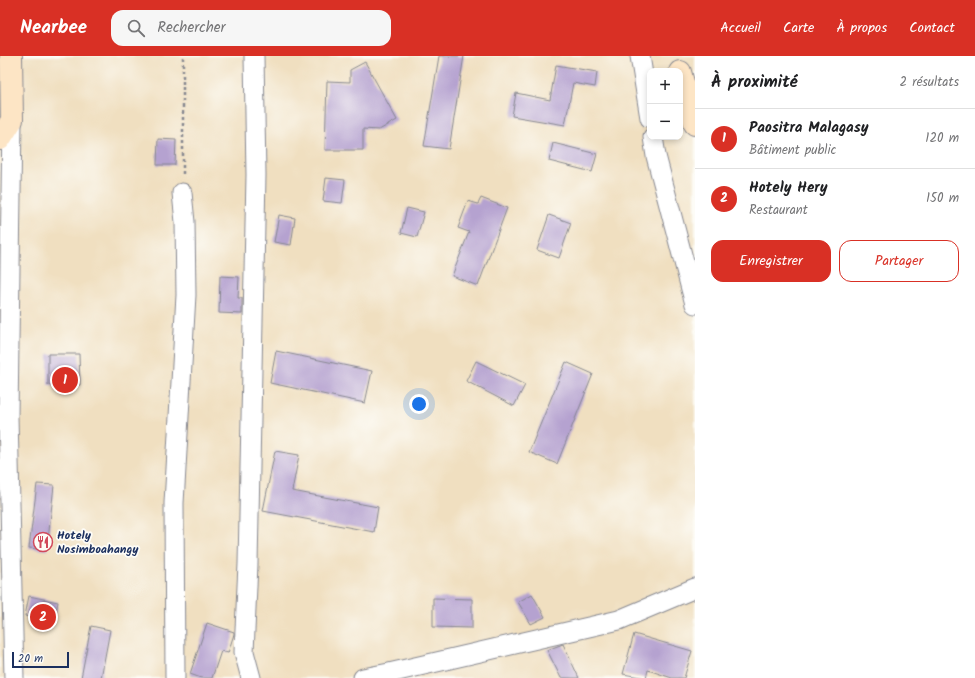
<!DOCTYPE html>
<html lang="fr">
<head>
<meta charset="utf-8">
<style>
  body { margin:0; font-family:Kalam,sans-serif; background:#f6f6f6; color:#202124 }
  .controls { position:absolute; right:12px; top:12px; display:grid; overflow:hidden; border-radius:8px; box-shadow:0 2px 6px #0003 }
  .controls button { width:36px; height:36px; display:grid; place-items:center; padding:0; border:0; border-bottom:1px solid #e0e0e0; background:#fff; color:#202124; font:20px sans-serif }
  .scale { position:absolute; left:12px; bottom:10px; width:57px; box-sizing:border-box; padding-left:4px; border:2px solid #1b2f5e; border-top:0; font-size:11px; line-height:14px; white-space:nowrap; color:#1b2f5e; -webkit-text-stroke:3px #fdfcf7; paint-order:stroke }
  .you { position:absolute; left:419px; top:348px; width:14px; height:14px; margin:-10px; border:3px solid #fff; border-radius:50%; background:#1a73e8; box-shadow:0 0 0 6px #1a73e833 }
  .badge { display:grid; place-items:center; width:26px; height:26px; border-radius:50%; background:#d93025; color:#fff; font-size:13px; font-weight:700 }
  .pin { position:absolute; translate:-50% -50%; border:2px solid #fff; box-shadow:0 1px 4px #0006 }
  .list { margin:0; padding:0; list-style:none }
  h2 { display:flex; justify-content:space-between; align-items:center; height:52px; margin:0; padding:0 16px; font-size:17px }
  h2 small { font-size:13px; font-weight:400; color:#757577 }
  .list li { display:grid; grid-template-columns:26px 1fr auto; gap:12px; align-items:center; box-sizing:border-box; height:60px; padding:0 16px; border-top:1px solid #e0e0e0 }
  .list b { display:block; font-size:15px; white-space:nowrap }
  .list p { margin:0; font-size:13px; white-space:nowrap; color:#757577 }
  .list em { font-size:13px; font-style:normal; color:#757577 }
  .actions { display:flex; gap:8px; padding:12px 16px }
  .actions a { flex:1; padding:9px 0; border:1px solid #d93025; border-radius:12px; text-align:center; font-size:14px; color:#d93025 }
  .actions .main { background:#d93025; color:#fff }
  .icon { flex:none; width:22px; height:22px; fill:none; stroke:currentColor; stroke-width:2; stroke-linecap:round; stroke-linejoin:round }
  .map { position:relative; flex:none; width:695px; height:622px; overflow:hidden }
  header { display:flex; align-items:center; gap:24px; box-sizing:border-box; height:56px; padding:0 20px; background:#d93025; color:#fff }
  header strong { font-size:19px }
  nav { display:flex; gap:22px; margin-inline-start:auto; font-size:14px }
  .search { width:280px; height:36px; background:#f6f6f6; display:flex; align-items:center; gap:10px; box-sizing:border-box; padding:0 14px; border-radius:12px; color:#757577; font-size:15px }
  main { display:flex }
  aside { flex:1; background:#fff }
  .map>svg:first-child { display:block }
  .building { fill:#b5a2d0 }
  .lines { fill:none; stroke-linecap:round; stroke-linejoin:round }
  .street-casing { stroke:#86878f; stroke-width:21 }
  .secondary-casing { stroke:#86878f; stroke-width:24 }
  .path { stroke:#86878f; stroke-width:2.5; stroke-dasharray:3 3; stroke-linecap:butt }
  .street { stroke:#fff; stroke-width:19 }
  .secondary { stroke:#fde5c5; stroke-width:22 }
  .labels { text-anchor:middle; stroke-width:3.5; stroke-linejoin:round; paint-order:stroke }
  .poi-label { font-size:12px; font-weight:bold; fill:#1b2f5e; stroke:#fdfcf7; text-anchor:start }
</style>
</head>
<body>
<header>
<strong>Nearbee</strong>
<div class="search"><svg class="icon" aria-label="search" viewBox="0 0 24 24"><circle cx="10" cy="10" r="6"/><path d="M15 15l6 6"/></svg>Rechercher</div>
<nav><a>Accueil</a><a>Carte</a><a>À propos</a><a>Contact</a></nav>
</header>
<main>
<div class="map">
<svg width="695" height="622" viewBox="0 0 695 622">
  <rect width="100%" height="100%" fill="#fdfcf7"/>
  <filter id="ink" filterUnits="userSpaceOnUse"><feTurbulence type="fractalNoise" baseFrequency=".025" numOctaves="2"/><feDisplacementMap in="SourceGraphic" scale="8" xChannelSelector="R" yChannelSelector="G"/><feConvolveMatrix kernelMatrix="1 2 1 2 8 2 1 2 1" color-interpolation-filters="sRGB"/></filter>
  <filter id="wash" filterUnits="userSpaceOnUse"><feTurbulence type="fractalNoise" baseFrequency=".012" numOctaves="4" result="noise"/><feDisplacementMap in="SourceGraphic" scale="16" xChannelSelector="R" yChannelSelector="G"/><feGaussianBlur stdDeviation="0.9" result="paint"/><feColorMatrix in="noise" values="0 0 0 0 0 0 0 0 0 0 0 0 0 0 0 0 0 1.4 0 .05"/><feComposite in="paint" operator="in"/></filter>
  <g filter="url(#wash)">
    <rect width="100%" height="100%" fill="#f0dfc0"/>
    <g id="blocks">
      <path class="building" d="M439,0h25l-15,93 -25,-3z
        M365,6l32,58 -18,10 -16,-1v21h-38l2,-69 23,1v-12z
        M556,9l41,7 -2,15 -22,-4 -8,42 -53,-9 4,-23 34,7z
        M158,83l18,1 -1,25h-18z
        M553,87l44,11 -5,18 -43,-11z
        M326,122l19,2 -3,23 -19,-2z
        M481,142l26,10 -29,78 -26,-10 17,-44 -11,-4 10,-27 10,3z
        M407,152l17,4 -7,25 -16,-4z
        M279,159l16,3 -4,27 -17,-3z
        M549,159l22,8 -12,35 -22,-8z
        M220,220l19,1 -1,21h4v16l-23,-1z
        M276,295l96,20 -7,32 -95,-20z
        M48,298h31l1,31h-32z
        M476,305l49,24 -11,21 -48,-25z
        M566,306l27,12 -36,90 -28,-12z
        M275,395l24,4 -7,36 86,16 -4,25 -111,-21z
        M37,428l17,1 -7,65 -18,-2z
        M532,538l13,23 -14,7 -13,-22z
        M29,540l29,6 -4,20 -29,-6z
        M433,542l39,1v29l-39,-1z
        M207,567l27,9v2l-6,19 -7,-2 -9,27h-11l-11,-4z
        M91,570l19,4 -9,48h-20z
        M634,578l58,17 -8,27h-12l-24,-8 -2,8 -23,-4z
        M563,588l16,34h-18l-14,-28z"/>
    </g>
  </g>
  <g filter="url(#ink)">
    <use href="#blocks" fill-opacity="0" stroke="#86878f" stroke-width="1"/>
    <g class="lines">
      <g class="street-casing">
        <path id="street" d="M640,0l10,62
          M12,64l-4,296 6,262
          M653,81l3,19 39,148
          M175,622l-1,-175 12,-208 -1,-73 -3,-29
          M251,622l-7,-26 4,-88 8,-389 -2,-119
          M363,622l26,-5 230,-53 76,-32"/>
      </g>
      <g class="secondary-casing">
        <path id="secondary" d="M680,16l15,52
          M0,83l12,-19 -1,-64"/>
      </g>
      <path class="path" d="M183,118v-118"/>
      <use href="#street" class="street"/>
      <use href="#secondary" class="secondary"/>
    </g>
  </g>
  <defs>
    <g id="restaurant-ring" transform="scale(1)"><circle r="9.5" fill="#fdfcf7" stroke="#d1495b" stroke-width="1.5"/><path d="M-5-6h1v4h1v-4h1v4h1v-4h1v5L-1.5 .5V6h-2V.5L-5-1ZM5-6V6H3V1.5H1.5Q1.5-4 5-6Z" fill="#d1495b"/></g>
  </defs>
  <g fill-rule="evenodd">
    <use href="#restaurant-ring" x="43" y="486"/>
  </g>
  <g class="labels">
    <g class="poi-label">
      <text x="57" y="483">Hotely<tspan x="57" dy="14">Nosimboahangy</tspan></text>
    </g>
  </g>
</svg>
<div class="controls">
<button>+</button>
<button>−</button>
</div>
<div class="scale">20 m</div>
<div class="you"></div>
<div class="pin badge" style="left:65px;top:324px">1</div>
<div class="pin badge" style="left:43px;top:561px">2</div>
</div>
<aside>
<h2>À proximité<small>2 résultats</small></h2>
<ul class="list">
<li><span class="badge">1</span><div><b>Paositra Malagasy</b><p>Bâtiment public</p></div><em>120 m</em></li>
<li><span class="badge">2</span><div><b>Hotely Hery</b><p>Restaurant</p></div><em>150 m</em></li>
</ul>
<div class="actions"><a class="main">Enregistrer</a><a>Partager</a></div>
</aside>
</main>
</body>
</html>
